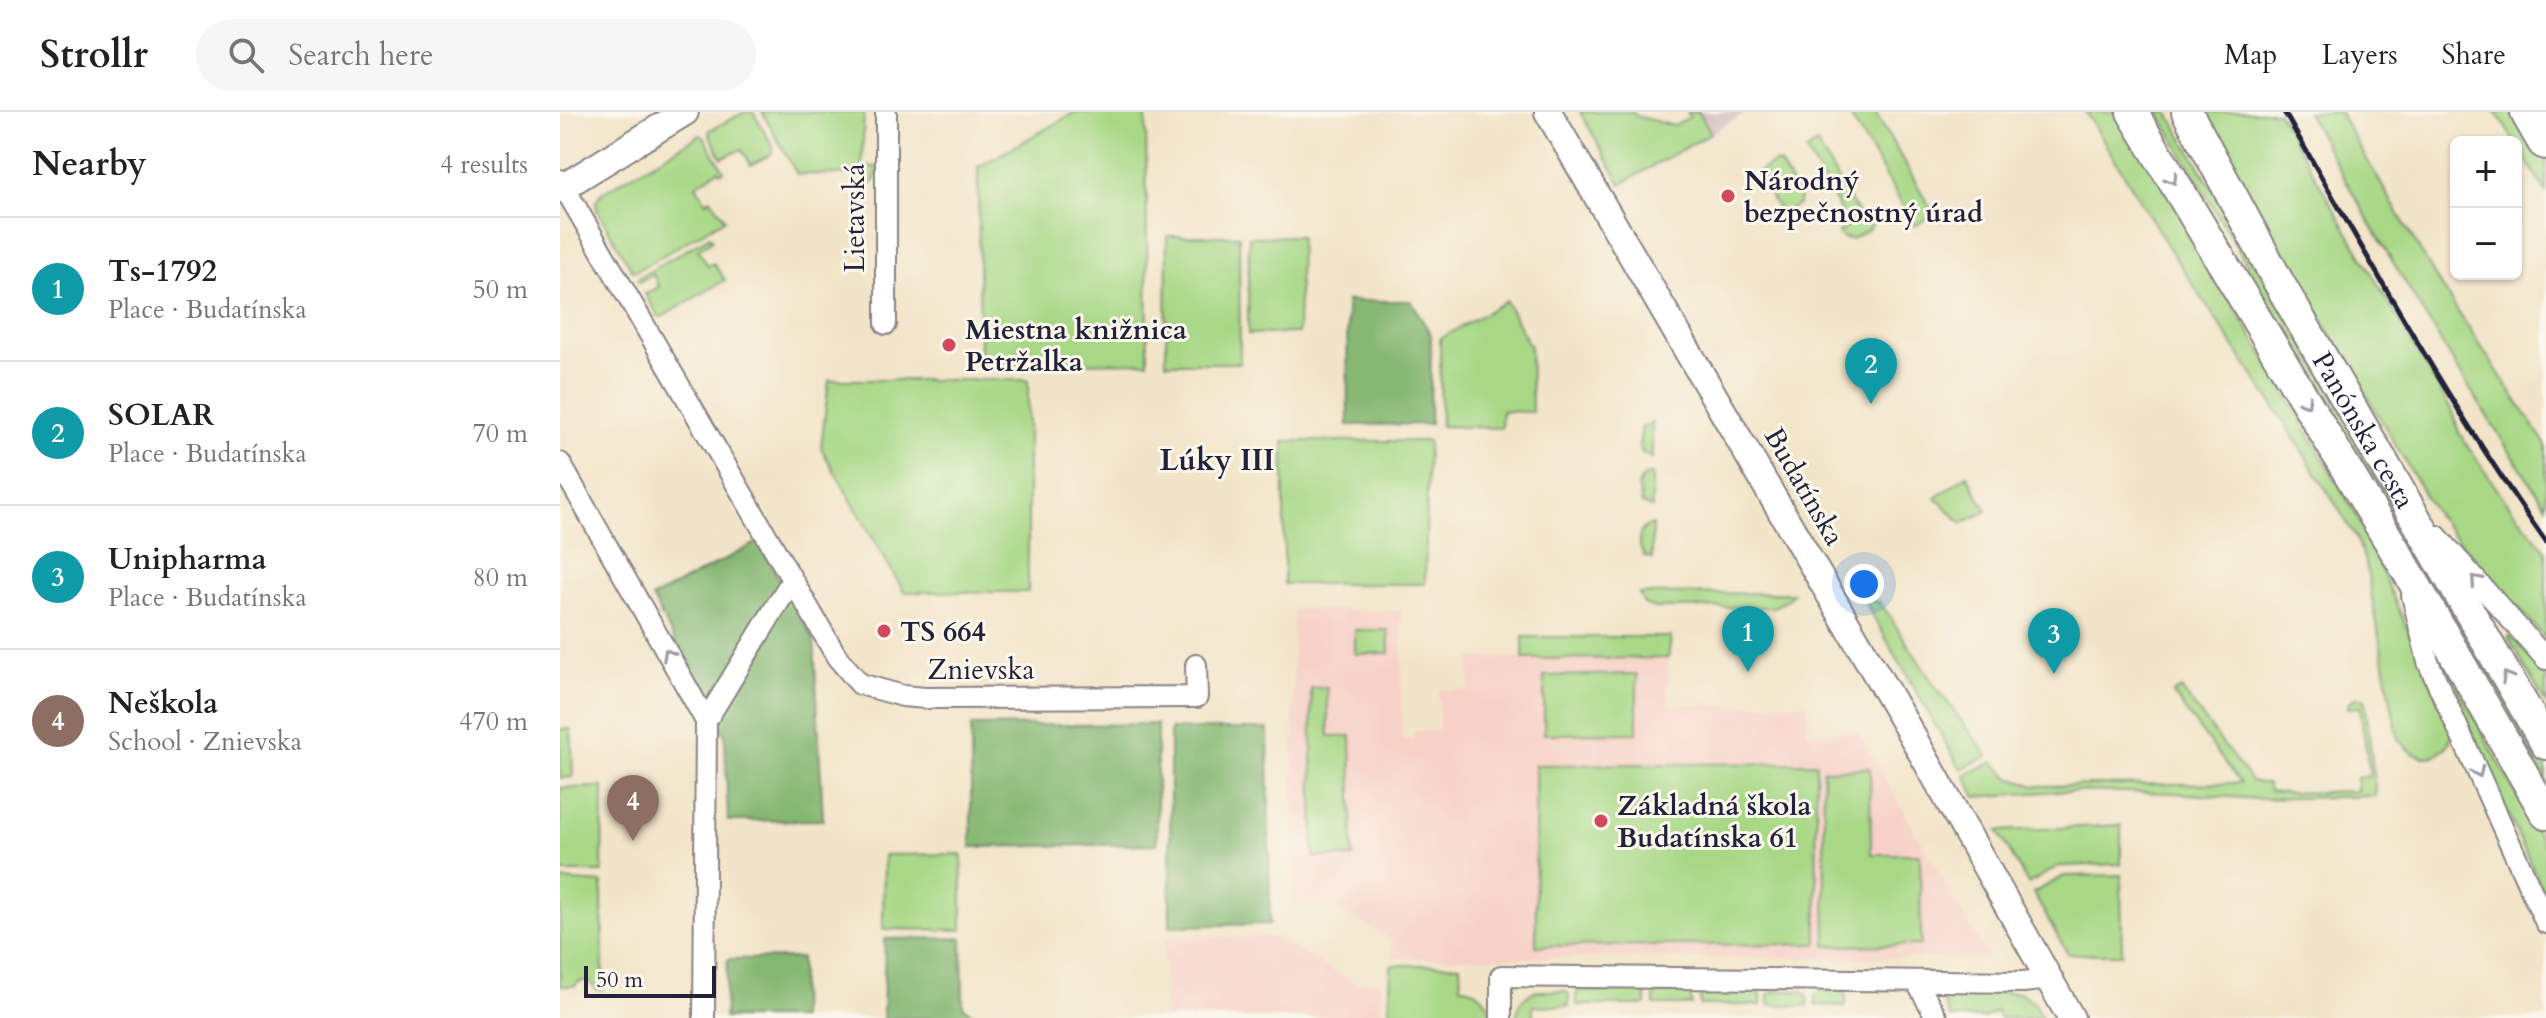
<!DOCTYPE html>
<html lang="en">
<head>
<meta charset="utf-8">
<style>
  body { margin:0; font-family:Cardo,serif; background:#f6f6f6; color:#222 }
  .controls { position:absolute; right:24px; top:24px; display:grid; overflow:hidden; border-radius:12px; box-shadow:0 2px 6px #0004 }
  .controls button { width:72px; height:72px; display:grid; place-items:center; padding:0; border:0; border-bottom:2px solid #e0e0e0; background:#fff; color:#222; font:40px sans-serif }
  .scale { position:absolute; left:24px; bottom:20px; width:132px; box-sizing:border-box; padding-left:8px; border:4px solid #22223b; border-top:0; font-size:22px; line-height:28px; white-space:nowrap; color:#22223b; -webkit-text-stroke:6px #fbf7ec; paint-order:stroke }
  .you { position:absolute; left:1304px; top:472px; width:28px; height:28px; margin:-20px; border:6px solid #fff; border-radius:50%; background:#1a73e8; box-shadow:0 0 0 12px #1a73e833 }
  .badge { display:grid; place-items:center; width:52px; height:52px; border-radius:50%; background:#d93025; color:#fff; font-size:26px; font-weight:700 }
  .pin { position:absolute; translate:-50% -66px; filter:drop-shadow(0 2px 4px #0008) }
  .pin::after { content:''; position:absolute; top:42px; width:28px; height:24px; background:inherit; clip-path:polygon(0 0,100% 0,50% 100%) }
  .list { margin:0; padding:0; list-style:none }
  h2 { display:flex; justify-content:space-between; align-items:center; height:104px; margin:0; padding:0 32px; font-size:34px }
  h2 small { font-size:26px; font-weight:400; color:#767676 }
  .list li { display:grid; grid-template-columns:52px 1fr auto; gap:24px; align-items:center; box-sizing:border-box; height:144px; padding:0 32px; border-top:2px solid #e0e0e0 }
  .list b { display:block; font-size:30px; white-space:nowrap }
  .list p { margin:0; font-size:26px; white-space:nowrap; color:#767676 }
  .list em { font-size:26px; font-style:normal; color:#767676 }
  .icon { flex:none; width:44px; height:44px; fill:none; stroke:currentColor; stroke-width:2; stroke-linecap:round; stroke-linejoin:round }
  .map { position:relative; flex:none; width:1986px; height:906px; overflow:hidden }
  header { display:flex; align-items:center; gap:48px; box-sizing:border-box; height:112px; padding:0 40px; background:#fff; border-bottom:2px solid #e0e0e0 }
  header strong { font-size:38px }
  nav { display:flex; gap:44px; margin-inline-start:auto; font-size:28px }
  .search { width:560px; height:72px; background:#f6f6f6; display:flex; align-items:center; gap:20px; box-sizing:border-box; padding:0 28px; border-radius:44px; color:#767676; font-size:30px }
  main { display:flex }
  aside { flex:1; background:#fff }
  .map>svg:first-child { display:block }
  .built { fill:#f7d1c7 }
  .industrial { fill:#d2bfc0 }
  .green { fill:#a8d886; stroke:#657d60; stroke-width:2 }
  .forest { fill:#86b873; stroke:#546d57; stroke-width:2 }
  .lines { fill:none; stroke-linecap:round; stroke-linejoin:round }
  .minor-casing { stroke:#8a8382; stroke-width:24 }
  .tertiary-casing { stroke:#8a8382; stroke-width:30 }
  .secondary-casing { stroke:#8a8382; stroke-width:34 }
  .motorway-casing { stroke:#8a8382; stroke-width:42 }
  .minor { stroke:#fff; stroke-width:20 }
  .tertiary { stroke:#fff; stroke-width:26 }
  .secondary { stroke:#fff; stroke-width:30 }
  .motorway { stroke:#fff; stroke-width:38 }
  .rail { stroke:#22223b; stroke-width:5 }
  .oneway { stroke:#9c9ca7 }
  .poi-dot { fill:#d1495b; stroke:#fbf7ec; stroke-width:3 }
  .labels { text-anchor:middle; stroke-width:6; stroke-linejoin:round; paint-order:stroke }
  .poi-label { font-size:28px; font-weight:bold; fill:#22223b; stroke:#fbf7ec; text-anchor:start }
  .street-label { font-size:28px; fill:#22223b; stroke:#fbf7ec }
  .neighbourhood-label { font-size:30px; font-weight:bold; fill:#22223b; stroke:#fbf7ec }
</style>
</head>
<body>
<header>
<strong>Strollr</strong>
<div class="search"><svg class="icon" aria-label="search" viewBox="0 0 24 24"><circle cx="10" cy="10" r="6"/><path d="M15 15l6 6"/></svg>Search here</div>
<nav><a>Map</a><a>Layers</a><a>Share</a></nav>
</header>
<main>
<aside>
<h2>Nearby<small>4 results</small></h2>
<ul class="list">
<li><span class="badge" style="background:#0f9aa8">1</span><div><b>Ts-1792</b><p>Place · Budatínska</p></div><em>50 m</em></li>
<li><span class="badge" style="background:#0f9aa8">2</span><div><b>SOLAR</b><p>Place · Budatínska</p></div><em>70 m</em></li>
<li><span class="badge" style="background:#0f9aa8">3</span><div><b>Unipharma</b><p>Place · Budatínska</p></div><em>80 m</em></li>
<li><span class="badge" style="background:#8d6e63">4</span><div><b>Neškola</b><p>School · Znievska</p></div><em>470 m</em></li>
</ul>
</aside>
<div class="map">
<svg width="1986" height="906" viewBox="0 0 1986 906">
  <rect width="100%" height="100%" fill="#fbf7ec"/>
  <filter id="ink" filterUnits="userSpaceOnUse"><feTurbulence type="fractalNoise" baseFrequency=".0125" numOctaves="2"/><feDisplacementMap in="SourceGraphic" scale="16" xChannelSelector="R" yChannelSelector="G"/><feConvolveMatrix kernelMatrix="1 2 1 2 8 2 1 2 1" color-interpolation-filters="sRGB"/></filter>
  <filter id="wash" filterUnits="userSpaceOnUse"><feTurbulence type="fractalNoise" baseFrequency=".006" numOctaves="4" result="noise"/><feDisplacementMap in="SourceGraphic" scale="32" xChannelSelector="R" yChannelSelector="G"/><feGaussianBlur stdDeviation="1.8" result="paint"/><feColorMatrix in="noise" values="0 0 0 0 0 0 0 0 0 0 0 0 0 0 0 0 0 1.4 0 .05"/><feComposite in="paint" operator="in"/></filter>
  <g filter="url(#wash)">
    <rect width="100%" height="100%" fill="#f2e4c8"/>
    <path class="built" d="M733,497l108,2 1,128h12v-8h25v-41h31v-32h198v47l139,-1 1,29 50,-1 130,226h-596v-18l-67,-36 -31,-2z
      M715,825l78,45h28v36h-216l-1,-80z"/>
    <path class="industrial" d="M1139,0h48l-36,21z"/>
    <path class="green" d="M185,0h8l20,35 -2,7 -20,11 -9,-16 -20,9 -13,-24 1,-4z
      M202,0h102l-2,54 15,1c0,11 -2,16 -12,21l-1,-13 -67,-1z
      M516,0h70l2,250 -168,2 -2,-197z
      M1020,0h53l3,4 38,10 16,-9 -3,-5h12l12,21 -90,51z
      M1288,0h27l59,102 -19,12z
      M1526,0h36l236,406 94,211c0,20 -19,35 -39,24 -5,-3 -11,-10 -15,-14l-32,-174 -10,-28 -77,-123 -105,-158z
      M1598,0h10l378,651v17z
      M1642,0h76l176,303 5,18 40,59 47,59v88l-109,-123z
      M1747,0h32l100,171 107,162v61c-86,-127 -164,-260 -239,-394z
      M1936,0h50v80z
      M140,23l4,2 20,34 -3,2 -2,-3 -23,15 10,17 5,-3 14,20 -89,52 -4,-1 -35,-60 -1,-9 6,-8z
      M1257,32l44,75 11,-6 2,9 -6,8 -16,9 -9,-1 -5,-5 11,-7 -43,-75z
      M1214,51l6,1 20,35 -1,5 -18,10 -24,-41z
      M150,124l3,4 -15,9 10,17 5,-3 12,17 -63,37 -4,-1 -13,-22 14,-7 -6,-13 -14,8 -1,-4z
      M607,124h72l1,127h-74z
      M740,124l-2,97 -50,1 1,-97z
      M946,189l24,46 2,65 -30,-1 -1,17 -60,-2 -1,-87z
      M269,268h199v212h-124l-83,-144z
      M1092,311v35l-10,-5 -3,-8 3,-18z
      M724,329h144l-3,143h-141z
      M1092,362v34l-10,-4 -4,-18 5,-9z
      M1407,363l20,36 -25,12 -26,-25z
      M1092,412v35l-8,-3c-7,-13 -8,-26 8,-32z
      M1233,481l-7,8 -12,6 -120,1 -10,-4 -5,-10z
      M1308,487l11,3 9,12 45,69 55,73 -26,12 -3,-2 -94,-164z
      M795,518h33l1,23 -34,1z
      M1951,524l35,41v27l-38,-66z
      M963,525h148l-3,21 -145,1z
      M1077,562v59l-93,1v-58z
      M1893,566l93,171v49l-93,-207 -3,-11z
      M751,576h16l2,48h22l2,121h-39z
      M1621,577l70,92 17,3 1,7 21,2 67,-2v-13l13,-2 -10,-69 -13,1c3,-9 8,-12 18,-9l11,97 -119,3 -84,-6 -114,-2 -83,6 -11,-22 28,-13 17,16 25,8 205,-3 -67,-89z
      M0,617h11l2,48 -13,1z
      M1256,651l1,181 -281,2 -1,-181z
      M1310,656l1,86h49l1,91 -95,1 -3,-176z
      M43,675l-1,85h-42v-84z
      M1561,713v39l-62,2 -31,18 -30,-53z
      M402,742v76l-79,-1 1,-74z
      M1561,763l1,79h-54l-35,-61 31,-17z
      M0,768l42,3 1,107h-6l-9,-10 -10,2 -3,4h-15z
      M831,853h69l1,21c16,3 30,14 30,32h-102z
      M974,879h32l3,3v12h-36v12h-17l4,-16z
      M1020,879h62l4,3v11h-69l-1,-11z
      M1098,879h31l3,14h-38v-11z
      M1144,879h53l4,4v10h-61v-9z
      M1214,879h29l4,4 1,11 -39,-1v-10z
      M1260,879h26v15l-31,-1v-10z
      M1389,879l72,2 13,10 8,15h-42l-4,-7 -12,7h-34l-8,-20z"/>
    <path class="forest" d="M787,189h64l20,34 -1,89 -82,1z
      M198,430l56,98 9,180 -95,1 -3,-86 -73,-137z
      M597,612v120l-186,3v-121z
      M610,617h98l2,195 -100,2z
      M402,826l1,68 13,12h-93l2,-79z
      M241,846l-1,60h-76l4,-59z"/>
  </g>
  <g filter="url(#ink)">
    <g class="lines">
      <g class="minor-casing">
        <path id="minor" d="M326,0v212
          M0,68l277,477 23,27 43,12 22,2 272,-1 -1,-32
          M0,351l146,258 -2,297
          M1877,424l109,123
          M1852,483l16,67 118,261
          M146,609l86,-141
          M1356,869l21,37
          M941,906v-42l522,6 26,-3"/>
      </g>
      <g class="tertiary-casing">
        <path id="tertiary" d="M988,0l358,613 165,293
          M0,77l125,-77"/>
      </g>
      <g class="secondary-casing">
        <g id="secondary">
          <path d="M1572,0l273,455 141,247"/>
          <path id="s1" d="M1627,0l91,169 268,463"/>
        </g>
      </g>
      <g class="motorway-casing">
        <path id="motorway" d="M1970,0l16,28"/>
      </g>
      <use href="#minor" class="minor"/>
      <use href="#tertiary" class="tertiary"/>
      <use href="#secondary" class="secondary"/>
      <use href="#motorway" class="motorway"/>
      <path class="rail" d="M1724,0c84,145 165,293 262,430"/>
    </g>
    <defs><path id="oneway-chevron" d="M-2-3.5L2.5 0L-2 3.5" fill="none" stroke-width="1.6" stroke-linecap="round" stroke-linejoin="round" transform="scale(2)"/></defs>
    <g class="oneway">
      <use href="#oneway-chevron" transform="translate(1612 67) rotate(59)"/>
      <use href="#oneway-chevron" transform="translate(1746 290) rotate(59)"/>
      <use href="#oneway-chevron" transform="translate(1916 468) rotate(-131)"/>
      <use href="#oneway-chevron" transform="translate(108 542) rotate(-119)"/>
      <use href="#oneway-chevron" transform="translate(1947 565) rotate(-120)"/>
      <use href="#oneway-chevron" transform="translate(1918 660) rotate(66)"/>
    </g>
  </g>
  <g class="poi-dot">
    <circle cx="1168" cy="84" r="8"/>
    <circle cx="389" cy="233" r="8"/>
    <circle cx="324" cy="519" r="8"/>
    <circle cx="1041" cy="709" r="8"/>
  </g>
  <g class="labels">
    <g class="poi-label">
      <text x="1184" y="78">Národný<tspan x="1184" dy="32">bezpečnostný úrad</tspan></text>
      <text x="405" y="227">Miestna knižnica<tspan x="405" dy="32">Petržalka</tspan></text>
      <text x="340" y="529">TS 664</text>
      <text x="1057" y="703">Základná škola<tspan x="1057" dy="32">Budatínska 61</tspan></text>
    </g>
    <g class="street-label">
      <text transform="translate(294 106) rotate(-90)" y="10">Lietavská</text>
      <text dy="10" stroke="none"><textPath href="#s1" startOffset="364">Panónska cesta</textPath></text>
      <text transform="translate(1245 374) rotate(60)" y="10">Budatínska</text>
      <text x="421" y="567">Znievska</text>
    </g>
    <g class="neighbourhood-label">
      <text x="657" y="358">Lúky III</text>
    </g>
  </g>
</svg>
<div class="controls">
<button>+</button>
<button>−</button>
</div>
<div class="scale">50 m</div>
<div class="you"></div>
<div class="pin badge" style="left:1188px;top:560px;background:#0f9aa8">1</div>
<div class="pin badge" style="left:1311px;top:292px;background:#0f9aa8">2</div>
<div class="pin badge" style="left:1494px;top:562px;background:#0f9aa8">3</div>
<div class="pin badge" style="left:73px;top:729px;background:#8d6e63">4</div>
</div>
</main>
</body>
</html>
